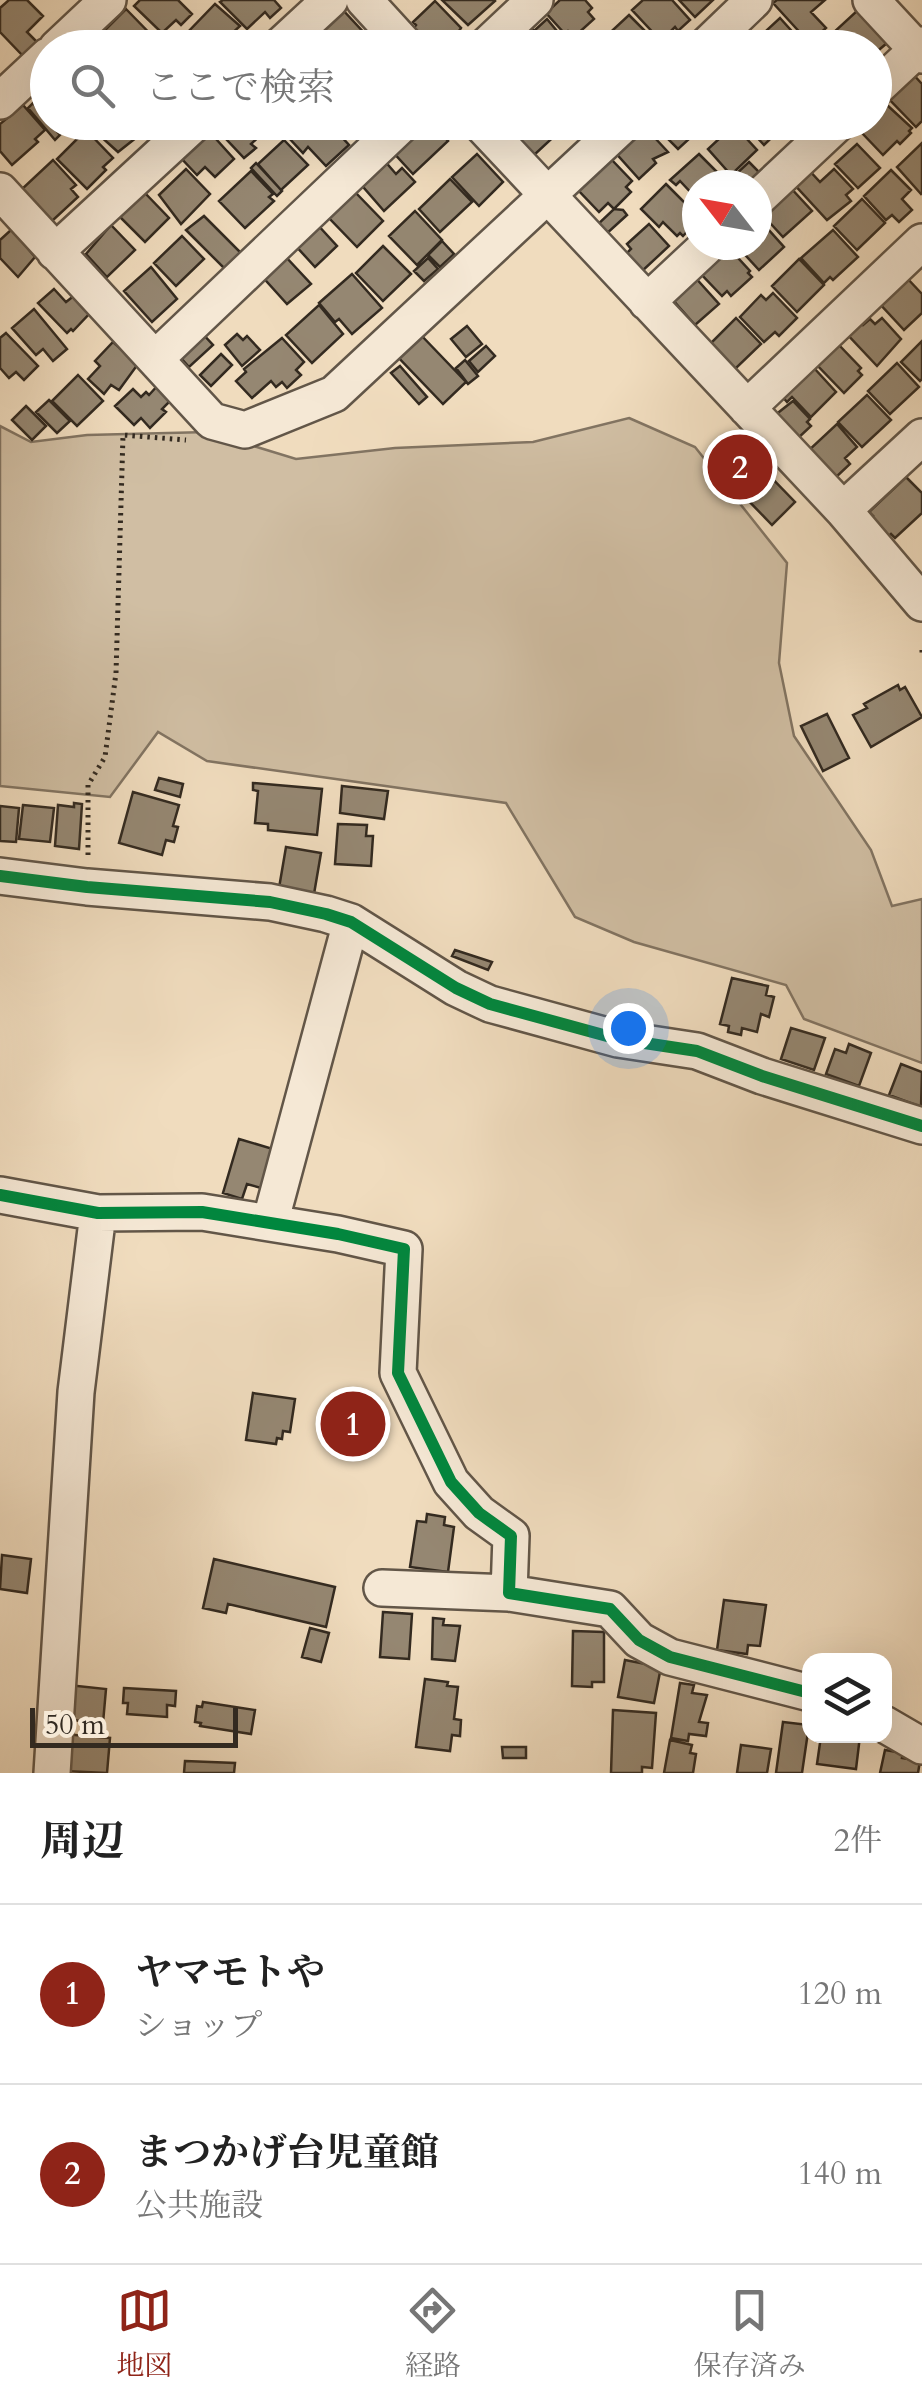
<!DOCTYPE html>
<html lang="ja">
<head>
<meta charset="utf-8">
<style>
  body { margin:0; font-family:Cardo,"Noto Serif JP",serif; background:#f6f6f6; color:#222 }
  .controls { position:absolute; right:30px; bottom:30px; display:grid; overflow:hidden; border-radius:20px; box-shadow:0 10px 40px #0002 }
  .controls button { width:90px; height:90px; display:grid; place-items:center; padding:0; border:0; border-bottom:2px solid #e0e0e0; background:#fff; color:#222; font:50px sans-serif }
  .compass { position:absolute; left:682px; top:170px; width:90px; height:90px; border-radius:50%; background:#fff; box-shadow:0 10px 40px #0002; rotate:301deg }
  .scale { position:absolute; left:30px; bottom:25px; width:208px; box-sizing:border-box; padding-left:10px; border:5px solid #332a20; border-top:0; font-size:28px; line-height:35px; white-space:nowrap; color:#332a20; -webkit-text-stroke:8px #f5e8d5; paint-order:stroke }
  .you { position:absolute; left:628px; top:1028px; width:35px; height:35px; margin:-25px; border:8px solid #fff; border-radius:50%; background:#1a73e8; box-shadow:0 0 0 15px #1a73e833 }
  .badge { display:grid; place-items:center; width:65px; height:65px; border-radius:50%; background:#8f2418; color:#fff; font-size:32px; font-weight:700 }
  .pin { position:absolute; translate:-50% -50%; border:5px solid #fff; box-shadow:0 2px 10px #0006 }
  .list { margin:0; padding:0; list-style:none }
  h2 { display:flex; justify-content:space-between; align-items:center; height:130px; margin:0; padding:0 40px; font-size:42px }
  h2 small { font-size:32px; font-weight:400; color:#767676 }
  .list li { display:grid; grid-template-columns:65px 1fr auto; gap:30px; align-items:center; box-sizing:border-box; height:180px; padding:0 40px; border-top:2px solid #e0e0e0 }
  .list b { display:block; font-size:38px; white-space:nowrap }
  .list p { margin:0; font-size:32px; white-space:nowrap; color:#767676 }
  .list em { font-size:32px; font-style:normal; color:#767676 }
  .icon { flex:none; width:55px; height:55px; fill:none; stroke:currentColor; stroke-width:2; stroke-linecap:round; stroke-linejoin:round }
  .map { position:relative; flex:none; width:922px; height:1773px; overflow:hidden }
  .search { position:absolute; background:#fff; box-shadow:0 10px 40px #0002; left:30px; right:30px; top:30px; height:110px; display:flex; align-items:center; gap:25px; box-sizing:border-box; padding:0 35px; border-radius:55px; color:#767676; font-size:38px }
  .sheet { height:490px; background:#fff }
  nav { display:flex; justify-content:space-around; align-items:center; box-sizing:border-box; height:140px; border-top:2px solid #e0e0e0; background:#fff; font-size:28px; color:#767676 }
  nav a { display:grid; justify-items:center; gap:5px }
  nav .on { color:#8f2418 }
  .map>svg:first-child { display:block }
  .green { fill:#d0bea3; stroke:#827462; stroke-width:2.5 }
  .building { fill:#958772; stroke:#332a20; stroke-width:2.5 }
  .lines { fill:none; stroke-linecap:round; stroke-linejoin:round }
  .minor-casing { stroke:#625648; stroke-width:40 }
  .path { stroke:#332a20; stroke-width:5; stroke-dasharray:2.5 5; stroke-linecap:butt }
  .minor { stroke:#f5e8d5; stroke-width:35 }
  .cycleway-casing { stroke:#f5e8d5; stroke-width:19 }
  .cycleway { stroke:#00873e; stroke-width:12 }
</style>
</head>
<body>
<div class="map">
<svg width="922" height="1773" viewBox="0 0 922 1773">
  <rect width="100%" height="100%" fill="#f0dcbe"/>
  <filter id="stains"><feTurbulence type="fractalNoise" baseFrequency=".002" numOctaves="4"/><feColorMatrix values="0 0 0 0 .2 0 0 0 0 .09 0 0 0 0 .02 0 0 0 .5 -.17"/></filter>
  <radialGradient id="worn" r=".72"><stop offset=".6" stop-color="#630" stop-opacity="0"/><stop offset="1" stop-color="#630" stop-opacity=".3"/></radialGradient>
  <path class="green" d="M629,418l66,29 92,116 -8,100 15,73 77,114 21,56 30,-7v164l-118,-44 -18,-34 -152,-43 -59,-25 -69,-114 -299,-42 -49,-29 -48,65 -110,-11v-360l31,16 56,-7 121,-3 88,27 99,-11 138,-6z"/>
  <path class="building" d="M9,0h18l16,16 -16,16 10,10 -14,14 -23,-24v-24z
    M140,0h38l14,14 -11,11 -5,-5 -14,13 -28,-27z
    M223,0h51l7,8 -11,10 -5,-6 -18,17 -27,-27z
    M442,0h52l1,1 -27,24z
    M560,0h25l7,8 -4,4 6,7 -20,18 -6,-6 -3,3 -19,-21z
    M643,0h29l18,20 -12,11 -3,-4 -14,14 -29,-31z
    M679,0h34l-18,17z
    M777,0h48l-14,12 15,16 -14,13 -5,-5 -2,2 -32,-35z
    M435,1l26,27 -2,3 2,3 -14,14h-18l-17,-18 4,-5 -3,-3z
    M215,4l25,22 -11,10 5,6 3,-3 8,9h-43l-15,-15z
    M126,9l36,37 -1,2h-46l-10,-11 2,-2 -3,-4z
    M342,9l25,27 -12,12h-25l-13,-16z
    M858,10l29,33 -13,11v-6h-28l-13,-15z
    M629,15l23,23 -9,10h-36l-6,-7z
    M780,18l27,30h-48l-5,-6z
    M547,19l24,29h-53l-5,-6 17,-16 4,5z
    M911,72l11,12v37l-6,6 -30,-31z
    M48,81v34l-17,-19z
    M33,103l27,32 -5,5 -27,-32z
    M23,105l22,25 -10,9 3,3 -26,23 -12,-14v-27z
    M882,105l3,3 2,-3 25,23 -3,3 2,2 -11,11 -3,-3 -14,14 -22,-23 13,-10 3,-5 -3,-5z
    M91,122h51l3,3 -7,6 -1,6 -19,15 -30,-27z
    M253,122l10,11 -12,11 5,4 -12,10 -32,-34z
    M305,122h23l21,23 -23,21 -18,-19 -5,6 -14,-15z
    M420,122h10l18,19 -35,33 -22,-24z
    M521,122h33l7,8 -28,26 -20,-21 11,-10z
    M665,122h31l5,6 -23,21 -14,-14 6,-7z
    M743,122h45l-24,23z
    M641,123l27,29 -15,7 3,4 -17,16 -26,-29z
    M734,125l23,25 -26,25 -23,-26z
    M207,129l27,30 -19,18 -10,-10 -8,8 -17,-18z
    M86,130l27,28 -10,9 3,3 -19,19 -30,-30z
    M284,140l24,25 -27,25 -23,-26z
    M922,143v50l-1,1 -24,-27z
    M857,144l23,24 -22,20 -23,-24z
    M477,154l26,28 -24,24 -27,-29z
    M699,154l27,27 -4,4h-25v14l-17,-18 -4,4 -6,-5z
    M383,159l13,15 6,-6 13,14 -31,29 -26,-30z
    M611,159l21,22 -6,6 5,5 -17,17 -6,-6 -9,9 -21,-22z
    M53,160l23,25 -5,4 7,8 -26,24 -30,-32z
    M749,162l12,12 -15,11 -10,-11z
    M256,163l26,28 -5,5 -26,-28z
    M807,168l13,14 14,-13 19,20 -7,6 5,6 -24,19 -35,-38z
    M186,169l24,25 -29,30 -22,-29z
    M891,170l20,20 -9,9 10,11 -13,12 -7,-7 -6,5 -22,-24z
    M251,171l22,23 -4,3 5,4 -29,27 -26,-27z
    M450,179l22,23 -32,30 -21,-23z
    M666,184l31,31v6l-14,15 -3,-3 -3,3 -14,-14 -4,5 -18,-18z
    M788,185l24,26 -29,26 -24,-26z
    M144,192l25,26 -24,24 -26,-26z
    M355,192l28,29 -26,26 -28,-29z
    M862,199l23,24 -28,27 -23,-24z
    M614,209l9,1 4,5 -23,21 -8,-10z
    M415,211l27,29 -25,25 -28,-29z
    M204,216l37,37 -16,16 -39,-39z
    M758,218l26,29 -25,23 -23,-25h21z
    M316,223l21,23 -22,21 -21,-23z
    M649,224l20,22 -29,27 -16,-17 7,-7 -4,-5z
    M111,225l24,25 -28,27 -21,-23z
    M12,229l23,28 -17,20 -18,-19v-18z
    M833,230l25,27 -25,23 -3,-3 -6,6 -23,-25z
    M182,236l22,23 -28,27 -22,-23z
    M442,241l12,13 -14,13 -12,-12z
    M383,246l28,28 -28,27 -27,-28z
    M728,247l22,24 -2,2 4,4 -21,19 -4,-5 -5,5 -22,-23z
    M285,256l26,28 -24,20 -28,-31z
    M428,258l10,11 -14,12 -10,-10z
    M799,259l25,26 -27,27 -25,-26z
    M151,267l26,32 -25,23 -28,-31z
    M352,274l30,34 -30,26 -13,-15 -4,3 -16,-19z
    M693,275l26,29 -24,21 -23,-26z
    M906,277l16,17v19l-18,17 -25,-27z
    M54,289l12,13 9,-7 16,17 -18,19 -2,-2 -4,4 -29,-30z
    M773,293l24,25 -18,18 -4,-4 -11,10 -24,-25 21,-22 5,5z
    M319,305l24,29 -31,29 -26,-28z
    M34,309l33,40 -14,12 -10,-12 -7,6 -24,-27z
    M736,318l25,26 -26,25 -25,-25z
    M882,318l19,21 -24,27 -31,-33 13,-12 4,4 7,-6 5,5z
    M467,326l15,18 -16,13 -15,-18z
    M201,332l12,13 -24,22 -9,-10z
    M6,333l32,33 -14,14 -8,-8 -7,6 -9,-10v-30z
    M419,333l47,49 -23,22 -47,-49z
    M237,334l6,6 4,-4 13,14 -18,16 -17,-21z
    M282,338l22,24 -8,8 5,5 -14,13 -5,-6 -6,5 -5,-6 -19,17 -16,-17 10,-9 -2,-3z
    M922,341v38l-2,2 -19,-19z
    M113,342l25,22 -19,26 -8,-5 -7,9 -16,-15 12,-13 -5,-5z
    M838,344l23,24 -3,3 4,4 -18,18 -28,-29z
    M486,346l9,10 -17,16 -9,-11z
    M221,354l11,11 -21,21 -11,-11z
    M465,360l13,16 -10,8 -12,-16z
    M897,363l22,24 -29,27 -22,-23z
    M400,366l27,31 -8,7 -28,-31z
    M814,368l22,24 -25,25 -19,-20 -5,5 -7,-8z
    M78,375l25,26 -26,25 -25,-25z
    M159,384l14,14 -11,11 4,3 -16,16 -9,-10 -7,7 -19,-19 18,-17 8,8 5,-5 3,3z
    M867,395l24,25 -29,27 -24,-25z
    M49,400l21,21 -13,12 -21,-21z
    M793,401l17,18 -3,3 4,4 -15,14 -22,-24z
    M26,406l20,20 -14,14 -20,-20z
    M837,424l20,23 -12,11 5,6 -16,15 -26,-28z
    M743,433l30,32 -7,7 29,30 -23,23 -60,-62z
    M906,477l16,16v20l-27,25 -4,-4 -7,6 -17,-19 6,-5 -4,-4z
    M898,685l2,5 5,-3 17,30 -51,30 -18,-32 14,-7 -3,-4z
    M827,714l22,44 -26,13 -22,-45z
    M159,778l24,6 -3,13 -25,-7z
    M253,783l69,6 -5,46 -49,-5v-6l-13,-1 3,-32 -5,-1z
    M342,786l46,5 -4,28 -44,-6z
    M133,792l46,13 -6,21 5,1 -4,15 -8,-2 -4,15 -43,-12z
    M74,803l8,1 -3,45 -24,-3 3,-41 16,2z
    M23,805l31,3 -4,34 -31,-3z
    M0,806l19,2 -3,34 -16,-1z
    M338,824l29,1 -1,11h7l-2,30 -36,-2z
    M286,847l35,6 -7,41 -35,-6z
    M455,950l37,12 -4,8 -36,-14z
    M732,978l36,8 -2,9 8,2 -5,20 -8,-3 -4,18 -15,-4 -1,7 -13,-3 1,-6 -9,-2z
    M791,1028l34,10 -11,32 -33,-11z
    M849,1044l22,9 -12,33 -33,-12 9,-25 11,4z
    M901,1064l21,8 -1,35 -32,-12z
    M239,1139l34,10 -12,39 -14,-4 -5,15 -19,-6z
    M253,1393l42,6 -5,33 -7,-1 -1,8 -5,-1 -1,6 -30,-4z
    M427,1514l18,3 -1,8 10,2 -6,45 -38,-5 7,-46 9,1z
    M2,1555l29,4 -4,34 -27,-4z
    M214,1559l121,28 -9,40 -98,-23 -2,9 -23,-5z
    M724,1600l42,5 -6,41 -12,-1 -1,9 -30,-4z
    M383,1612l29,2 -3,45 -29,-2z
    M433,1618l11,1 -1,6 17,1 -5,35 -23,-2z
    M310,1628l19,5 -8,29 -19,-5z
    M573,1631l31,1v50h-12v5l-20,-1z
    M625,1660l36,7 -7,36 -36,-6z
    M425,1679l23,3 -1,4 11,1 -4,32 7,1 -1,16 -8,-1 -2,16 -34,-4z
    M680,1683l14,2 -2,8 15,2 -8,27 9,1 -2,13 -17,-2 -1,7 -17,-3z
    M68,1685l38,4 -3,34 -31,-3z
    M124,1688l52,3 -1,15 -8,-1v12l-40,-3 1,-11h-5z
    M203,1702l52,8 -4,24 -51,-8 1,-3 -6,-1 2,-16 5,1z
    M613,1710l43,3 -4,55 -10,-1v6h-31z
    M783,1722l26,3 -7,48h-26z
    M63,1734l47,4 -3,35 -43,-2z
    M821,1736h39l-4,33 -39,-5z
    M670,1740l22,5 -2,8 6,1 -3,19h-29z
    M741,1745l30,4 -4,24h-30z
    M502,1747h24v11h-23z
    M885,1750l18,3 -1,5 18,3 -2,12h-38z
    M185,1761l50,2 -1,10h-50z"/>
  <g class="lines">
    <g class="minor-casing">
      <path id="minor" d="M364,0l44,48
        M871,0l51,55
        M57,48l51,-48
        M278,48l52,-48
        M484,48l51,-48
        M704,48l50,-48
        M874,90l48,-45
        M0,101l48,-45
        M479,122l364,388 79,-73
        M0,191l212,230 33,9 89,-36 292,-272
        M757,199l82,-77
        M55,252l141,-130
        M647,302l61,-57
        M155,359l249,-237
        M747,408l175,-166
        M843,510l79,93
        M0,876l87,11 183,15 56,12 25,8 105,66 34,16 128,35 79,12 65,25 160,50
        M0,1195l98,18 104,-1 136,22 66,15 -6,124 53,109 28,31 32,23 -2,57 101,16 29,31 31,17 140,36
        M270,1223l81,-301
        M382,1588l127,5
        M884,1724l38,22
        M52,1773l24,-381 22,-179"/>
    </g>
    <path class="path" d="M922,650v5
      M88,855v-70l17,-28 11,-84 7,-238 63,5"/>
    <use href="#minor" class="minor"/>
    <g class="cycleway-casing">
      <path id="cycleway" d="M0,876l87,11 183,15 56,12 25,8 105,66 34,16 128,35 79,12 65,25 160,50
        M0,1195l98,18 104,-1 136,22 66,15 -6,124 53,109 28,31 32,23 -2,57 101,16 29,31 31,17 140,36"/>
    </g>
    <use href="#cycleway" class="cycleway"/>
  </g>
  <rect width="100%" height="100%" filter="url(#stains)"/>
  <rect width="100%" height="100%" fill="url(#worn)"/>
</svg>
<div class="controls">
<button><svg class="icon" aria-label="layers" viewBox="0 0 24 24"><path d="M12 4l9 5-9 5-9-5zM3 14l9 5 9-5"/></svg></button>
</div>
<svg class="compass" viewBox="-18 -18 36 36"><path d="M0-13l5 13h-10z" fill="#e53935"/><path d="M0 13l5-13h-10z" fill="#767676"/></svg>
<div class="scale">50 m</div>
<div class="you"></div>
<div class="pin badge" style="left:353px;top:1424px">1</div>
<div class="pin badge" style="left:740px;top:467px">2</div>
<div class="search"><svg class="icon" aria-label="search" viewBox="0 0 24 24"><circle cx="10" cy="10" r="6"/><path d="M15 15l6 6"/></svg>ここで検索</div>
</div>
<section class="sheet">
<h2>周辺<small>2件</small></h2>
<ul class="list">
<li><span class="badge">1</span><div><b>ヤマモトや</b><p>ショップ</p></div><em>120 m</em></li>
<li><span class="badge">2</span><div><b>まつかげ台児童館</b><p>公共施設</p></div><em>140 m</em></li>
</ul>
</section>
<nav>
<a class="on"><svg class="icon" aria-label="map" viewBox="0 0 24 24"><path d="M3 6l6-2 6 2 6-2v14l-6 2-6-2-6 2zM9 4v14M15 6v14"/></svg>地図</a>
<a><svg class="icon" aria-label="directions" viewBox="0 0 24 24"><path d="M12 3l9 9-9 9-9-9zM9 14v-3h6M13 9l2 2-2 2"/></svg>経路</a>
<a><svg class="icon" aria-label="saved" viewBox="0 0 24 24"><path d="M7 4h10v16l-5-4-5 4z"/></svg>保存済み</a>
</nav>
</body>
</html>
